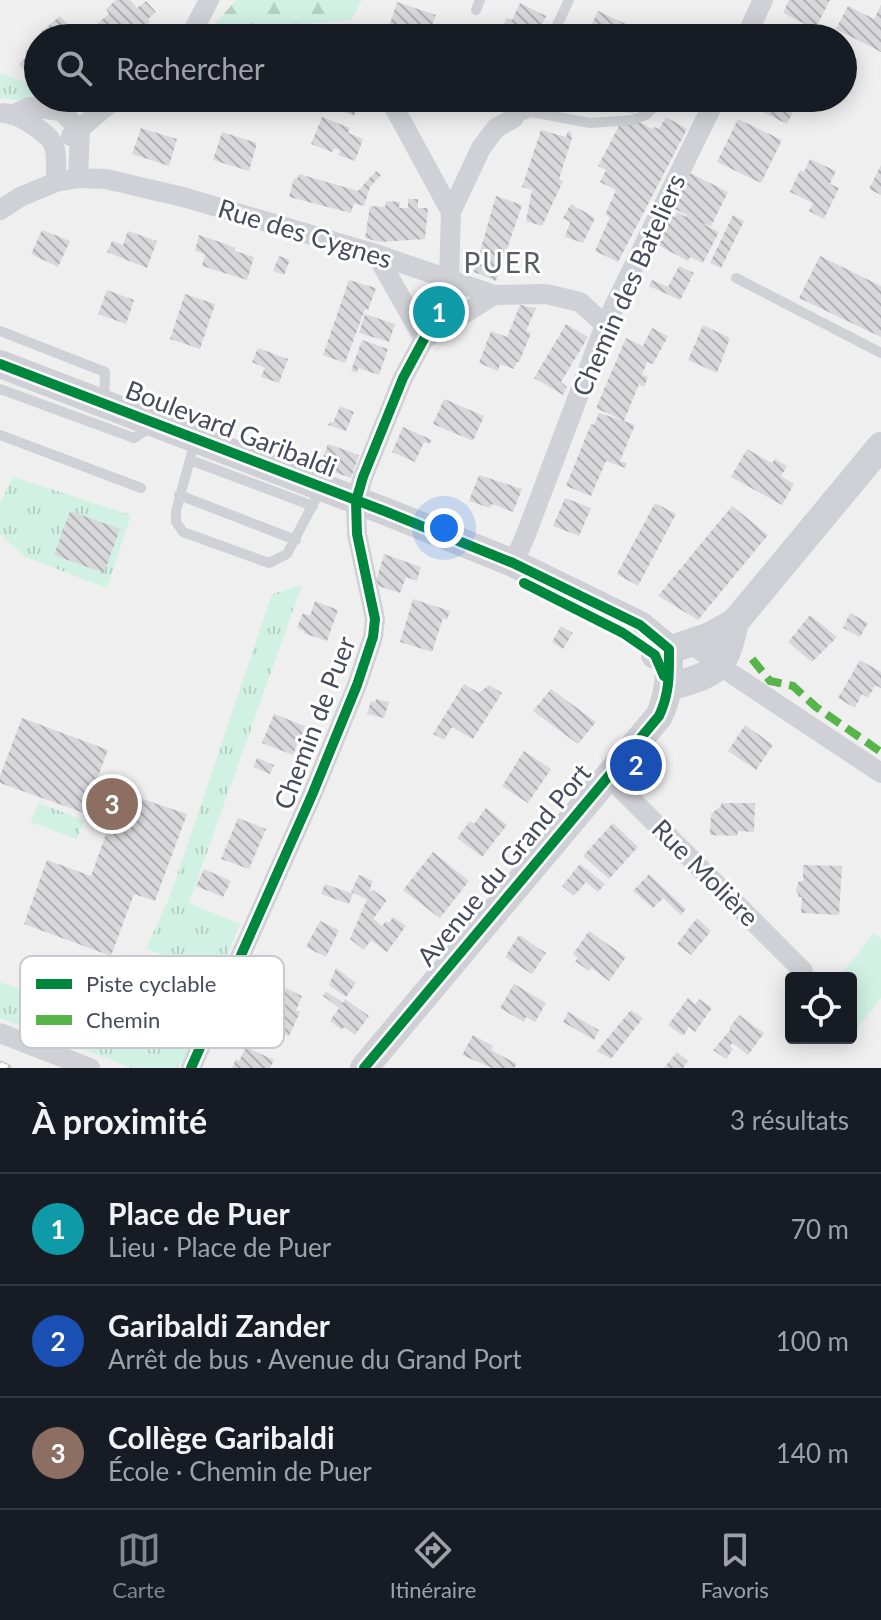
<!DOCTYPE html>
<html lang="fr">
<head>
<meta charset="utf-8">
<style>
  body { margin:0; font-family:Lato,sans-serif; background:#242831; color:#f1f3f6 }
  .controls { position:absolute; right:24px; bottom:24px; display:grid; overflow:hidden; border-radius:8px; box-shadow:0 4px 20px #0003 }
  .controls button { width:72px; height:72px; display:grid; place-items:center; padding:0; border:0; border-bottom:2px solid #363941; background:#171b24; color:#f1f3f6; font:40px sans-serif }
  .you { position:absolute; left:444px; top:528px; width:28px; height:28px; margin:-20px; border:6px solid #fff; border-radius:50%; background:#1a73e8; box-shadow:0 0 0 12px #1a73e833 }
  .badge { display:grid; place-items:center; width:52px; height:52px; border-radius:50%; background:#818590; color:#fff; font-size:26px; font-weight:700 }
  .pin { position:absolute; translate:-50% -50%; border:4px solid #fff; box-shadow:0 2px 8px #0006 }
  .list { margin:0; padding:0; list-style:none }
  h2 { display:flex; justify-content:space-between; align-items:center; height:104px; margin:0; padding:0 32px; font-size:34px }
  h2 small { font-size:26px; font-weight:400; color:#9ea1a6 }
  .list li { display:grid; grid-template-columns:52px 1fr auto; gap:24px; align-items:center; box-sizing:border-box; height:112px; padding:0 32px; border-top:2px solid #363941 }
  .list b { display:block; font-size:30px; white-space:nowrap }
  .list p { margin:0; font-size:26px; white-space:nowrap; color:#9ea1a6 }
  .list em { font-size:26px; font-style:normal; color:#9ea1a6 }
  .icon { flex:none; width:44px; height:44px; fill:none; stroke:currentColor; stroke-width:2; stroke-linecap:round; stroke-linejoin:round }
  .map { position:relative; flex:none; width:881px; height:1068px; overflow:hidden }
  .search { position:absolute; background:#171b24; box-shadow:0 4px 20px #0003; left:24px; right:24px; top:24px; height:88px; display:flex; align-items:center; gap:20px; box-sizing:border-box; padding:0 28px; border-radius:44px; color:#9ea1a6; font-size:30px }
  .sheet { height:440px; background:#171b24 }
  nav { display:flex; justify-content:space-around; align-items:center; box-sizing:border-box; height:112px; border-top:2px solid #363941; background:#171b24; font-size:22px; color:#9ea1a6 }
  nav a { display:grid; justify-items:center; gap:4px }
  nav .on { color:#818590 }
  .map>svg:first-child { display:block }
  .grass { fill:url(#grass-tufts) }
  .forest { fill:url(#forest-firs) }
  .park { fill:#d2f1e5 }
  .building { fill:url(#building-back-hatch) }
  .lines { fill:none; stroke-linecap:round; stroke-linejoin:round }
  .lane { stroke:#d0d1d6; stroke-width:10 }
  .street { stroke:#d0d1d6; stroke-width:20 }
  .secondary { stroke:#cfd0d6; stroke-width:28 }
  .rail-casing { stroke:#c8c9cc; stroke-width:9 }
  .rail { stroke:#fff; stroke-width:6; stroke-dasharray:18; stroke-linecap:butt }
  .quiet { stroke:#57b448; stroke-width:8; stroke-dasharray:16 8; stroke-linecap:butt }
  .cycleway-casing { stroke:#fff; stroke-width:15 }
  .cycleway { stroke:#00873e; stroke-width:10 }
  .labels { text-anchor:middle; stroke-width:6; stroke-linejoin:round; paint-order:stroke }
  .street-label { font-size:26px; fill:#454c5d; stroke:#fff }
  .neighbourhood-label { font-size:28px; letter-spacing:2px; fill:#5a5c64; stroke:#fff }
  .key { fill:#fff; stroke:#c7c9ce; stroke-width:2 }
  .key-label { font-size:22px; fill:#454c5d }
</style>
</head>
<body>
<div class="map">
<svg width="881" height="1068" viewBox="0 0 881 1068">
  <defs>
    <pattern id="grass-tufts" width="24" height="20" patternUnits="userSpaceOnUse" patternTransform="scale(2)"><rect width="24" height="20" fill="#d2f1e5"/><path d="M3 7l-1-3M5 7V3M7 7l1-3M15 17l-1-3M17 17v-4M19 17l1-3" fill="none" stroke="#b6d0c7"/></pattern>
    <pattern id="forest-firs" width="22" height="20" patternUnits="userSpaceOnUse" patternTransform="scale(2)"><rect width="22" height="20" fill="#d2f1e5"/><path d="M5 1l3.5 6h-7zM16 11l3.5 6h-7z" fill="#b6d0c7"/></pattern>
    <pattern id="building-back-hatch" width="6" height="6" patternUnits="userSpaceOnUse" patternTransform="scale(2)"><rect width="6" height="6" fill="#d8d8db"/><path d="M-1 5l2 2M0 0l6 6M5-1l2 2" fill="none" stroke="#b1b1b5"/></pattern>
  </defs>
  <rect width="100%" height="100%" fill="#f0efef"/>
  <path class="grass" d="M0,73l34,12 4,-1v14l22,2 27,-2 4,4 -9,8 -82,-12z
    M13,477l118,38 -24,73 -82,-31 -25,-23v-31z
    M302,585l-113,318 51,21 -55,134 -8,10h-45l-132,-50v-36l148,52 26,-75 -28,-10 24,-53 102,-302z
    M39,803l45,17 -7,19 -47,-17z"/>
  <path class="forest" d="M236,0h126l-11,20 -67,6 -15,12h-66z"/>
  <path class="park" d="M874,933l7,6v59l-30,38v-58h-13z"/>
  <path class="building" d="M116,0h14l7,8 9,-7 10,11 -8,7 2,3 -19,16h-89l3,-2 -4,-4 19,-16 16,18 8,-7 4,4 21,-17 -3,-5z
    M789,0h41l-15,29 -32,-16z
    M397,2l39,13 -8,23h-15l-25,-8z
    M520,3l26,13 -8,17 -5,-3 -4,8h-25l-5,-3 8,-17 5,2z
    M881,5v47l-45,-23 12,-23 26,13z
    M598,11l28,13 -7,14h-27l3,-7 -5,-3z
    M683,26l11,4 7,-4 3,7 13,5h-39z
    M38,42v39l-2,3 -17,-20 8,-7 -2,-4z
    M309,98h52l6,2 -4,9 -5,-2 -4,9z
    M573,98h64l-3,15 -37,-4 2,-3 -6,-2 -1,3z
    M746,98h54l-13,26 -43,-21z
    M322,117l28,11 -2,5 15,6 -8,22 -17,-6 2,-5 -6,-2 -2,4 -21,-8z
    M666,117l21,12 -69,133 -23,-11 15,-34 -5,-2 11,-25 -16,-8 6,-12 -8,-4 23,-44h18l13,7 2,-2 5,2z
    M738,119l44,21 -21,43 -44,-21z
    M141,128l36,11 -8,27 -37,-12z
    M541,130l25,7 2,-6 3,1 1,6 -13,41 4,2 -21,45 -16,-5 6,-31 -10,-3z
    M222,132l35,11 -8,28 -36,-11z
    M810,159l26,12 -6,13 9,4 -15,31 -15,-8 4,-8 -23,-11 10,-22 4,2z
    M881,165v30l-12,-6z
    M376,171l5,4 -11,12 -6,19 -10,-3 -3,10 -62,-16 5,-19 3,1 2,-5 59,17z
    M690,173l38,19 -17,34 -10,-3 18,9 -16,31 -13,-6 -2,4 -32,-17 14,-29 5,2 2,-5 9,5 1,-2 -14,-7z
    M496,196l26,9 -26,76 -22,-9z
    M408,199h10v9h10l-3,31 -45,3 -15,-4 5,-32 15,1 1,-6 14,1 -1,6h9z
    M571,204l24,14 -12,25 -18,-6 5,-15 -7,-4z
    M733,215l11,6 -23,47 -11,-5z
    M42,230l28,11 -12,26 -27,-13z
    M128,231l29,10 -10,27 -40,-16 5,-11 11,4z
    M199,235l27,9 9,4v3l19,6 -7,23 -45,-14 3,-12 -10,-3z
    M279,256l11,4 -6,15 -11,-4z
    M820,256l61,30v51l-82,-39z
    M679,266l15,7 -14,27 -31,-14 3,-6 16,7z
    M349,280l27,8 -8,22 -3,-1 -20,54 -22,-8z
    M107,290l27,10 -8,24 -28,-10z
    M185,294l30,10 -15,45 -30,-10z
    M520,305l16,3 -10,23 5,2 -12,29h-2l-3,7 -14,-5 -2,7 -19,-8 12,-32 16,6z
    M365,314l30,10 -6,18 -30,-9z
    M566,324l22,13 -27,45 6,5 -4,8 -29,-17z
    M703,325l27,13 -13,35 -29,-13z
    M652,328l16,8 -15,28 -6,-2 -5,13 6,2 -4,10 -5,-3 -15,37 11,4 -15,36 7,2 -2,5 -19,-7 -15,35 -25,-10 25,-62 3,1 5,-12 25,8 -28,-13 30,-70 17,8z
    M362,340l26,9 -9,26 -21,-7 -1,5 -6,-2z
    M258,348l30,11 -9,24 -18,-6 4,-9 -13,-6z
    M444,399l40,17 -11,25 -40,-17z
    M340,406l14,6 -8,19 -18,-6 2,-4 3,2z
    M403,427l29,13 -3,4 -5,-2 -9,20 -23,-10z
    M328,444l31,11 -8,23 -31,-11z
    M747,449l25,14 3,-4 12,7 -6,10 13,8 -12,21 -51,-28z
    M479,475l43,14 -9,23 -21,-8 -2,4 -21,-7z
    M565,498l26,10 -12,28 -26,-10z
    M655,503l21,11 -38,72 -21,-12z
    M732,506l36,29 -70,85 -40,-24z
    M70,511l50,18 -16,44 -50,-18z
    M384,554l37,13 -4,14 -11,-4 -6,16 -25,-8z
    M413,599l37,12 -3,9 -4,-2 -11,34 -32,-10z
    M315,601l23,9 -11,31 -24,-8 1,-2 -7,-3 6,-15 7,3z
    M850,613l18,10 -8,14 -17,-9z
    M810,615l27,22 -25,25 -24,-20z
    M561,626l12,7 -10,16 -11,-7z
    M860,660l21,12v16l-6,-3 -7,13 -6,-4 -7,14 -17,-10z
    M464,684l15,9 10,-8 13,8 -29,46 -21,-12 -8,13 -11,-6z
    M551,689l45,33 -18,22 -45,-33z
    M376,699l13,3 -5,16 -17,-4 4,-13 4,2z
    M274,714l31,12 -12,29 -31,-12z
    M22,718l86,32 -14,37 26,9 2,-4 65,22 -32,87 -21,-7 -23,62 -87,-32 23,-64 44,16 21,-59 -25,-9 -3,5 -84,-30v-7z
    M745,725l28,20 -17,25 -28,-19z
    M524,751l27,18 -23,34 -26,-17z
    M257,758l17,7 -4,9 -17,-7z
    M721,803h34l-1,29 -16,-1 -1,5 -27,-1 1,-21 10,-8z
    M486,808l21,17 -25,32 -25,-19 13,-17 4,3z
    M238,818l28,11 -17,40 -28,-10z
    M613,823l25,24 -29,32 -26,-23z
    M433,852l36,29 -29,37 -37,-28z
    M580,864l25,20 -7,8 -12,-10 -12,14 -12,-10z
    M803,865l39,1 -3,49 -38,-2 1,-16h-3l-3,-8 3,-8h4z
    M204,869l27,12 -8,16 -27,-11z
    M649,874l37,35 -5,6 -18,-17 -10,10 -20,-17z
    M359,875l14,6 -4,10 4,-1 14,10 -14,19 9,7 4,-5 3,2 4,-6 13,9 -19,26 -16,-12 -7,10 -14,-11 17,-40 -16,-7z
    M325,884l28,10 -4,10 -28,-10z
    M697,918l14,13 -20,24 -14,-11z
    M320,921l19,9 -13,27 -20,-10z
    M589,931l37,26 -17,24 -17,-13 -3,3 -14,-10 3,-3 -5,-4z
    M519,935l27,18 -14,21 -27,-17z
    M336,968l20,15 -10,14 -17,-12z
    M275,983l27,13 -6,14 4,2 -11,24 -20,-10 6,-12 -15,-7 5,-12 4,2z
    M514,984l32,19 -11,19 -9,-5 -2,5 -24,-14z
    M326,991l17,12 2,-4 24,17 -14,19 -11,-8 -2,3 -12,-9 9,-13 -16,-12z
    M688,998l7,6 4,-5 13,9 -17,24 -6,-5 -6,9 -15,-11z
    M631,1010l12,8 -32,41 -14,-8z
    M568,1012l31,18 -5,10 -31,-18z
    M739,1015l25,18 -16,22 -16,-12 -2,4 3,2 -7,10 -13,-9 18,-21 -2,-1z
    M473,1035l20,11 -2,4 26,14 -3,4h-22l-30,-13z
    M246,1047l28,13 -4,8h-38l4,-9 3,2z
    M677,1052l11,9 -5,7h-19z"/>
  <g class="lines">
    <path class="lane" d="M476,10l4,-10
      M551,38l18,-38
      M514,118l18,-6 58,11 42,-3 14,-5 16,-17
      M514,118l9,-20
      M736,278l145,75
      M0,331l105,41 -1,30
      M0,389l134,49 16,-10
      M0,435l141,53
      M195,441l-19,70v11l7,10 86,31 18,-9 34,-65
      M190,460l123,46
      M179,495l117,45"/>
    <path class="street" d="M185,38l8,-7 16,-31
      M745,38l18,-38
      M389,98l62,114 -2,68
      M4,113c10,1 16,4 24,9 32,20 28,24 28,60
      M14,114l16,-7 31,4 19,19 -2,48
      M71,136l45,-38
      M0,210l20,-13 36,-15 22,-4 28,1 77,18 193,57 118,41 52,-1 34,8 25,23
      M451,212l30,-64 15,-20 18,-10
      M376,254l48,85
      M424,339l70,-44
      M513,563l12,-26 80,-212 111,-227
      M691,643l29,23 161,107
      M607,775l196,196
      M0,1033l90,35
      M191,1068l121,-273 45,-110 16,-48 2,-18 -18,-85 -1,-33 7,-24 40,-99 21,-39"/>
    <path class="secondary" d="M0,364l387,148 126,51 127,62 29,24
      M655,655l55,-19 25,-14
      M669,687c47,-13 56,-16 66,-65l146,-176
      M364,1068l295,-352c11,-23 10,-43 10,-67"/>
    <g class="rail-casing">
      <path id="rail" d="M0,1065l7,3"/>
    </g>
    <use href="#rail" class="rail"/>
    <path class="quiet" d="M752,659l18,22 23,5 23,21 65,45"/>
    <g class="cycleway-casing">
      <path id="cycleway" d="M0,364l387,148 126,51 127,62 29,24c0,24 1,44 -10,67l-295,352
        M524,583l99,50 32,22 9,21
        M191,1068l121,-273 45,-110 16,-48 2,-18 -18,-85 -1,-33 7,-24 40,-99 21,-39"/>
    </g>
    <use href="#cycleway" class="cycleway"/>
  </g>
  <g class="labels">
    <g class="street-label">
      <text transform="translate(305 234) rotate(17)" y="9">Rue des Cygnes</text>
      <text transform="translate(629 285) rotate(-66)" y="9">Chemin des Bateliers</text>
      <text transform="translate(231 429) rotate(21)" y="9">Boulevard Garibaldi</text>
      <text transform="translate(315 723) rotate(-69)" y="9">Chemin de Puer</text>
      <text transform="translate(504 865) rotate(-50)" y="9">Avenue du Grand Port</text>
      <text transform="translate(705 873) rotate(45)" y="9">Rue Molière</text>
    </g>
    <g class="neighbourhood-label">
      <text x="503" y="273">PUER</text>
    </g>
  </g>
  <rect x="20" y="956" width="264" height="92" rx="12" class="key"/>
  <rect x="36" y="979" width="36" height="10" fill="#00873e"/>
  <rect x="36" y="1015" width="36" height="10" fill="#57b448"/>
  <g class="key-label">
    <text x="86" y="992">Piste cyclable</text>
    <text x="86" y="1028">Chemin</text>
  </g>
</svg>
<div class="controls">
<button><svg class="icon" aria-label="locate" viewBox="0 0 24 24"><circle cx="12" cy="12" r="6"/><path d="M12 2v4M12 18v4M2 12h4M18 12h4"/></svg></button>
</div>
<div class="you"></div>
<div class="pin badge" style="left:439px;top:312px;background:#0f9aa8">1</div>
<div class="pin badge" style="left:636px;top:765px;background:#1a4fb4">2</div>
<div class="pin badge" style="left:112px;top:804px;background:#8d6e63">3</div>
<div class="search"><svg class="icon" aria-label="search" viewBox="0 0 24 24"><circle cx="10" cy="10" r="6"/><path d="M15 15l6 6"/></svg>Rechercher</div>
</div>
<section class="sheet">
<h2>À proximité<small>3 résultats</small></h2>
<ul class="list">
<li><span class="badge" style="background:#0f9aa8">1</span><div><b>Place de Puer</b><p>Lieu · Place de Puer</p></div><em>70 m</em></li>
<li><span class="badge" style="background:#1a4fb4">2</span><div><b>Garibaldi Zander</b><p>Arrêt de bus · Avenue du Grand Port</p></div><em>100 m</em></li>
<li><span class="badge" style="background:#8d6e63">3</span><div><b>Collège Garibaldi</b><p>École · Chemin de Puer</p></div><em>140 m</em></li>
</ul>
</section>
<nav>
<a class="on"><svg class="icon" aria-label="map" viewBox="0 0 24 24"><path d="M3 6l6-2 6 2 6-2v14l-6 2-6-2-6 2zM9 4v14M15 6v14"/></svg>Carte</a>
<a><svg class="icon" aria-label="directions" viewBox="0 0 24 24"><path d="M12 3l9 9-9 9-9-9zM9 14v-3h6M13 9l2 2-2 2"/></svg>Itinéraire</a>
<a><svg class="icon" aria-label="saved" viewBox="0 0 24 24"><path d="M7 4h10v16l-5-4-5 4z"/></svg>Favoris</a>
</nav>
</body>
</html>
